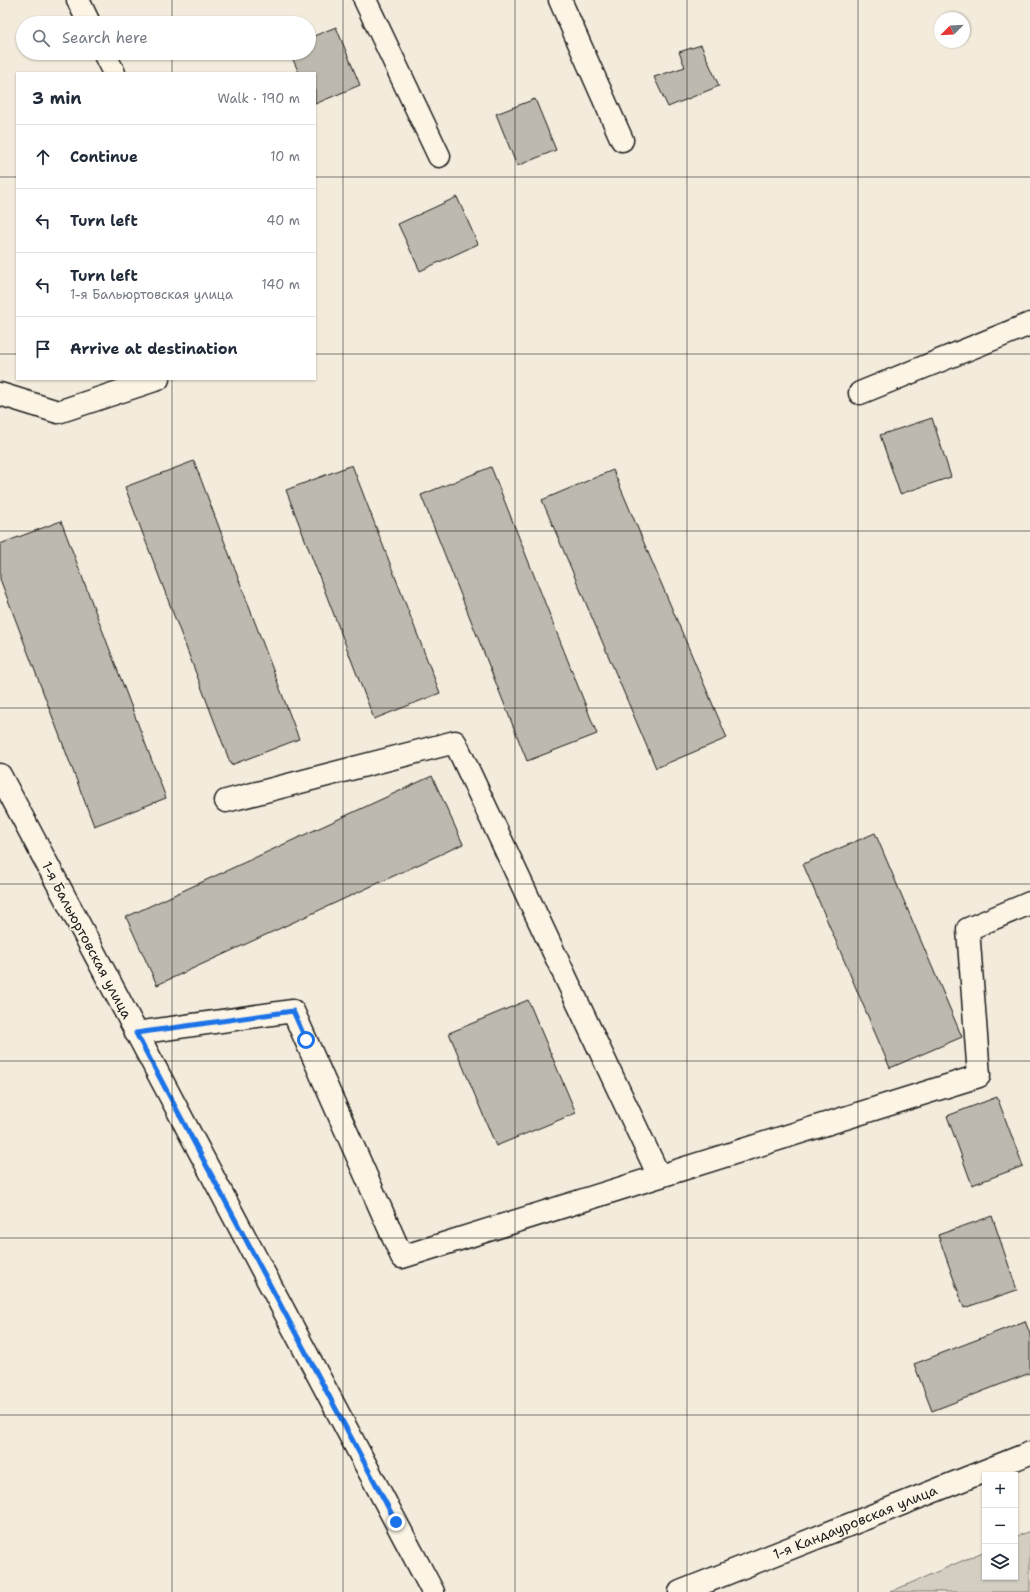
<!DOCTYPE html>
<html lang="en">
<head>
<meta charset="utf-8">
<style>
  body { margin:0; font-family:"Shantell Sans",sans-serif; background:#f6f6f7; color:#1f2937 }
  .controls { position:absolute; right:12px; bottom:12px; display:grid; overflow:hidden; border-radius:0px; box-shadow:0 1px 3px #0004 }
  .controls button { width:36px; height:36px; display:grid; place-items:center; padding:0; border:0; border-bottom:1px solid #e0e1e3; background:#fff; color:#1f2937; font:20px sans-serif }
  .compass { position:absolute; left:934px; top:12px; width:36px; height:36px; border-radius:50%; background:#fff; box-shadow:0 1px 3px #0004; rotate:246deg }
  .stop { position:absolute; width:12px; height:12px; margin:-9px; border:3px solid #1a73e8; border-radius:50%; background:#fff }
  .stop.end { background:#1a73e8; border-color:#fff; box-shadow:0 1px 4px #0008 }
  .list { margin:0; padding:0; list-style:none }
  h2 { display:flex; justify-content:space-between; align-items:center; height:52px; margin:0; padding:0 16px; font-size:17px }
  h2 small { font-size:13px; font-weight:400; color:#747a83 }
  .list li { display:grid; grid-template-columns:26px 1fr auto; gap:12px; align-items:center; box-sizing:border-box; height:64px; padding:0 16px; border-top:1px solid #e0e1e3 }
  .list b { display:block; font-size:15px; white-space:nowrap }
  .list p { margin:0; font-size:13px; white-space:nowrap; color:#747a83 }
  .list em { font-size:13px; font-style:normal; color:#747a83 }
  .icon { flex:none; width:22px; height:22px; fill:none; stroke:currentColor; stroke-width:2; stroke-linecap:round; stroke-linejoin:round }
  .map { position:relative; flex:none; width:1030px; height:1592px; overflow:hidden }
  .search { position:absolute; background:#fff; box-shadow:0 1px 3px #0004; left:16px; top:16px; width:300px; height:44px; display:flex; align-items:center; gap:10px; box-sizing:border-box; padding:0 14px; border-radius:22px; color:#747a83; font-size:15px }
  .panel { position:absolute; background:#fff; box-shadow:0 1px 3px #0004; left:16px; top:72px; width:300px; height:308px; border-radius:0px }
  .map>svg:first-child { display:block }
  .green { fill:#d3cec1; stroke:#78756e }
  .building { fill:#beb9ae; stroke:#1c1c1c }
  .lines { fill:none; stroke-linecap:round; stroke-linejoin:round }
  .street-casing { stroke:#1c1c1c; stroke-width:25 }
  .secondary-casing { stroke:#1c1c1c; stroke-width:25 }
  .street { stroke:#fcf5e5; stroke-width:22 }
  .secondary { stroke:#fcf5e5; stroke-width:22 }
  .route { stroke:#1a73e8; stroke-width:5 }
  .grid { fill:none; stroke:#1c1c1c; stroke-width:1; stroke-opacity:0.55 }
  .labels { text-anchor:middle; stroke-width:3; stroke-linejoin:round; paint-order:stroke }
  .street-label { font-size:14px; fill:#1c1c1c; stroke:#fcf5e5 }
</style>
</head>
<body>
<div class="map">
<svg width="1030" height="1592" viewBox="0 0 1030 1592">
  <rect width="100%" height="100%" fill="#f3ecdd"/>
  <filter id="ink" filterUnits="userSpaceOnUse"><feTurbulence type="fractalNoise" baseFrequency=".025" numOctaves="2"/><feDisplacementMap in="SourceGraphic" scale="8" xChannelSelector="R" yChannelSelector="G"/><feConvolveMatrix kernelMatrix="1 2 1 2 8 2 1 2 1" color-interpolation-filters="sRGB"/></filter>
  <g filter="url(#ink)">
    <path class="green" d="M1030,1531v61h-140l95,-41v26h30v-40z"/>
    <path class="building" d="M336,27l24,58 -45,19v-31h-16l-9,-20h19v-15z
      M701,45l18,41 -51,21 -14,-30 31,-10 -6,-15z
      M535,99l21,51 -39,16 -21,-52z
      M457,197l21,47 -58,27 -22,-47z
      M932,418l19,59 -51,17 -20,-59z
      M194,461l105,278 -68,26 -106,-278z
      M352,465l88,228 -66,26 -88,-229z
      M491,467l106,267 -70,27 -106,-266z
      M613,470l114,268 -71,30 -114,-268z
      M61,521l105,277 -72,28 -94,-247v-35z
      M432,776l31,68 -306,141 -31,-68z
      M875,833l87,204 -72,31 -87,-204z
      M528,1000l48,113 -80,33 -47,-113z
      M997,1097l26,69 -51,19 -25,-69z
      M992,1216l25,74 -53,18 -26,-73z
      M1025,1321l5,13v39l-98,38 -18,-47z"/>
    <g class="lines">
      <g class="street-casing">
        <path id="street" d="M78,0l11,23
          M365,0l74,156
          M560,0l62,140
          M104,53l10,20
          M860,393l170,-69
          M0,394l58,18 100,-33
          M0,775l433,817
          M226,801l229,-59 204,434
          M136,1033l157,-22 109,246 577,-181 -11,-147 62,-26"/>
      </g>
      <g class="secondary-casing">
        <path id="secondary" d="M680,1592l350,-139"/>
      </g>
      <use href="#street" class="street"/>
      <use href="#secondary" class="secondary"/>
    </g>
  </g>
  <g class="lines" filter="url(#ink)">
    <path class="route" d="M306,1040l-13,-29 -157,22 260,489"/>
  </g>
  <path class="grid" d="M172,0v23M343,0v1592M515,0v1592M687,0v1592M858,0v1592M172,53v20M0,177h17M315,177h715M0,354h17M315,354h715M172,379v1213M0,531h1030M0,708h1030M0,884h1030M0,1061h1030M0,1238h1030M0,1415h1030"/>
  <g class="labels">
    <g class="street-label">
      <text transform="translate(87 940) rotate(62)" y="5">1-я Бальюртовская улица</text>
      <text transform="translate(855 1522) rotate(-22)" y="5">1-я Кандауровская улица</text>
    </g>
  </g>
</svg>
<div class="controls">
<button>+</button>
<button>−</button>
<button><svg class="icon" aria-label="layers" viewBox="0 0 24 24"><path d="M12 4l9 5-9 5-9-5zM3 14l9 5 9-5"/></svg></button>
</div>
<svg class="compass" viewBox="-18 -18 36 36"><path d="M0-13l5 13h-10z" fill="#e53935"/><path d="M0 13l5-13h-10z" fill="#747a83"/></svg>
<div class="stop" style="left:306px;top:1040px"></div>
<div class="stop end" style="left:396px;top:1522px"></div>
<div class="search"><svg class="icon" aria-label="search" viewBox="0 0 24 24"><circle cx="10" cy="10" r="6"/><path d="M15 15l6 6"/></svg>Search here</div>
<section class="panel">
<h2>3 min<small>Walk · 190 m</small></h2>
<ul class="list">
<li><svg class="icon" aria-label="ahead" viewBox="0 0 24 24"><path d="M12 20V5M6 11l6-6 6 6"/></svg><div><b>Continue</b></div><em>10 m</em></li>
<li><svg class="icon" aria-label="left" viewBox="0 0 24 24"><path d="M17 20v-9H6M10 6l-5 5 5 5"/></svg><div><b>Turn left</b></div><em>40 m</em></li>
<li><svg class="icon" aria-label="left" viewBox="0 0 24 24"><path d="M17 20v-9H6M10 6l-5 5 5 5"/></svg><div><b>Turn left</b><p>1-я Бальюртовская улица</p></div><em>140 m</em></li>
<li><svg class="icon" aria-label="arrive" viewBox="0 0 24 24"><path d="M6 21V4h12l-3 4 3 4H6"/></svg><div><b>Arrive at destination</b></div></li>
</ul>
</section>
</div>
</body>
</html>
